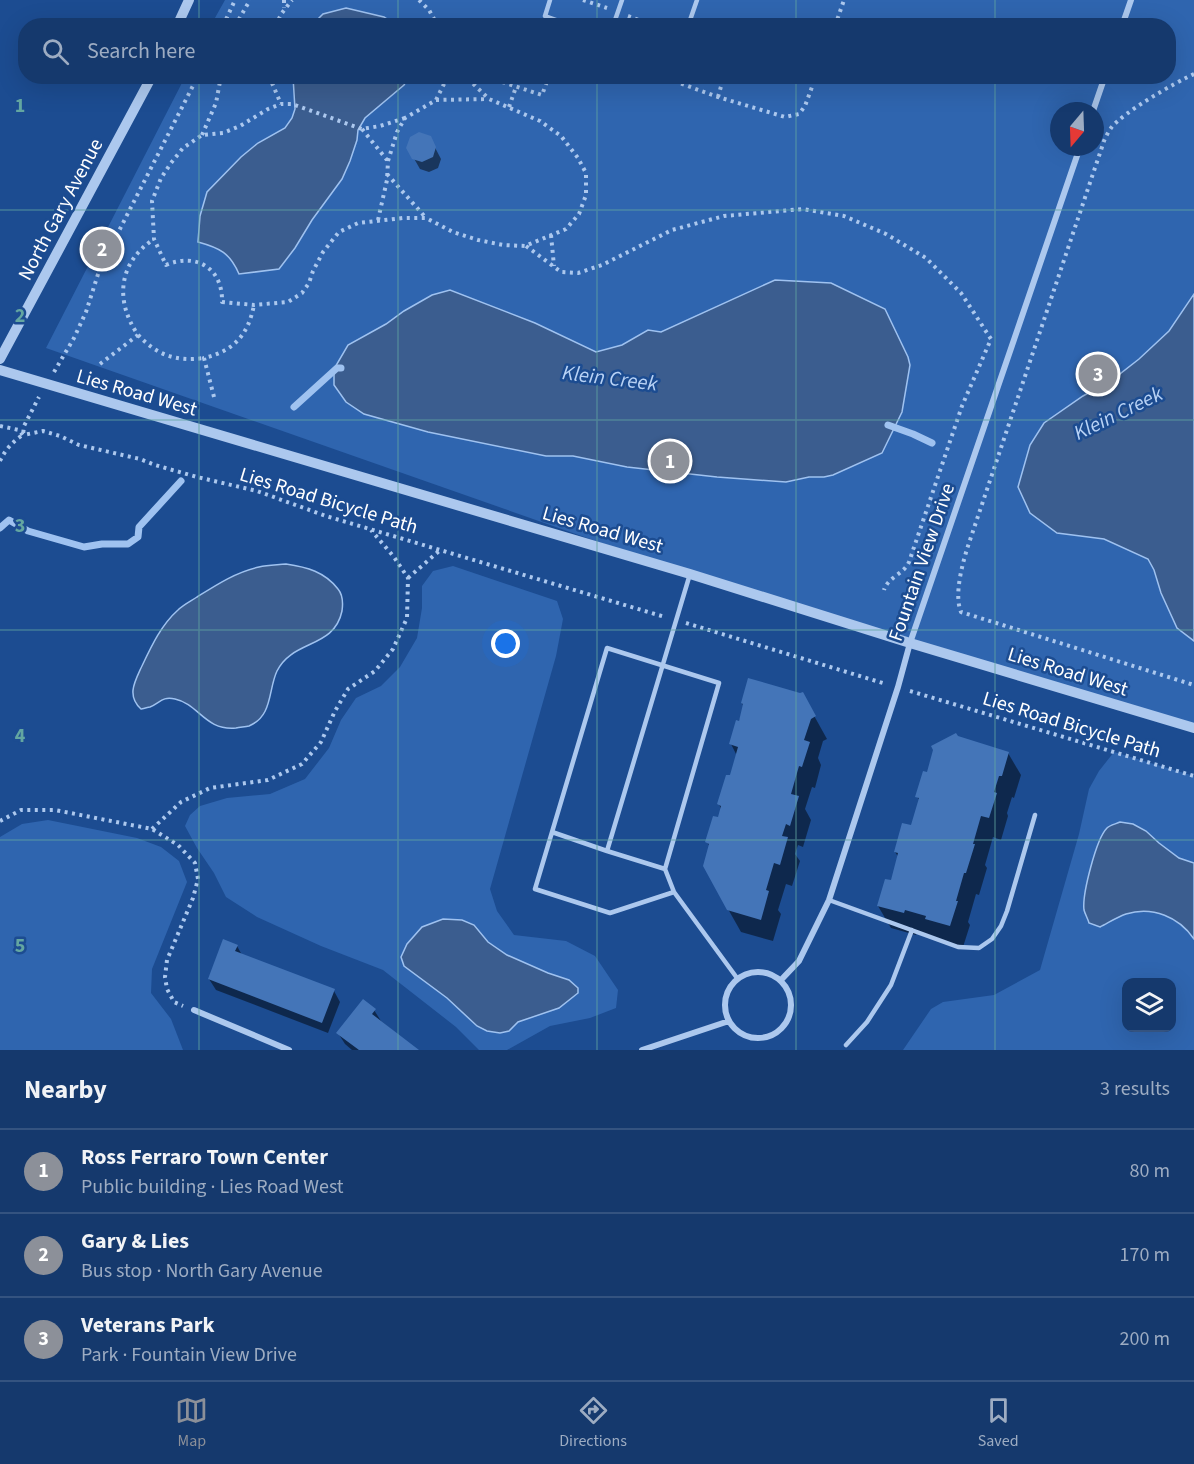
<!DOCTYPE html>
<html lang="en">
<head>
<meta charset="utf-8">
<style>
  body { margin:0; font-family:"Source Sans 3",sans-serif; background:#224475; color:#f1f3f6 }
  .controls { position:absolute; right:18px; bottom:18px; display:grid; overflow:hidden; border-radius:12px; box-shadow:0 6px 24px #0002 }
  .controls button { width:54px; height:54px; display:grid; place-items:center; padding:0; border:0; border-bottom:2px solid #345380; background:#15396d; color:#f1f3f6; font:30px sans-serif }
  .compass { position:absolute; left:1050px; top:102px; width:54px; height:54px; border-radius:50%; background:#15396d; box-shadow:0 6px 24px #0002; rotate:199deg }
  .you { position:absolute; left:506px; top:644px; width:21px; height:21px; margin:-15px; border:4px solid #fff; border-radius:50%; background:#1a73e8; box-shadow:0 0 0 9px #1a73e833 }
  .badge { display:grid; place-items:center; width:39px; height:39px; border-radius:50%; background:#8c9099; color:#fff; font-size:20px; font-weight:700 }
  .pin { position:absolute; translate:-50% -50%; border:3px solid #fff; box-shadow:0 2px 6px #0006 }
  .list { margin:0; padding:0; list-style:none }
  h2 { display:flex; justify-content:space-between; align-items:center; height:78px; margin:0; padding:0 24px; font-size:26px }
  h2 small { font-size:20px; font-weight:400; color:#9dacc2 }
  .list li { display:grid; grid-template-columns:39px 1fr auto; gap:18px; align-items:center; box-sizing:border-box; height:84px; padding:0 24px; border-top:2px solid #345380 }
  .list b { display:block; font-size:22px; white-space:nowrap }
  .list p { margin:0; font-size:20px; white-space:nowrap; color:#9dacc2 }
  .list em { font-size:20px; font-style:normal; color:#9dacc2 }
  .icon { flex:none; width:33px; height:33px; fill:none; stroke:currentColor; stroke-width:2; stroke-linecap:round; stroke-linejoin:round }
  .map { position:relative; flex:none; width:1194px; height:1050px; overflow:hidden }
  .search { position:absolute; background:#15396d; box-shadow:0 6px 24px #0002; left:18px; right:18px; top:18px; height:66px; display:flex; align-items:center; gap:15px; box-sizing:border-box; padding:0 21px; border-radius:24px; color:#9dacc2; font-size:22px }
  .sheet { height:330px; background:#15396d }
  nav { display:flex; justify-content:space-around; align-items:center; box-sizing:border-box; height:84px; border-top:2px solid #345380; background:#15396d; font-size:16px; color:#9dacc2 }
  nav a { display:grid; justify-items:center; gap:3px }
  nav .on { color:#8c9099 }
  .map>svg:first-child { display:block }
  .green { fill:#2f65af; fill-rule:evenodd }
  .water { fill:#3b5d8f; stroke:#9fc2f0; stroke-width:1.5 }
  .shadow { fill:#0007 }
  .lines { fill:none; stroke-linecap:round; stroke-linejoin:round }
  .stream { stroke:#9fc2f0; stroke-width:7 }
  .building { fill:#4475b8 }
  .path { stroke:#acc8ee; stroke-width:4; stroke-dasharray:3 4.5; stroke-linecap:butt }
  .service { stroke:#acc8ee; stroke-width:4.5 }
  .minor { stroke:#acc8ee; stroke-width:6 }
  .tertiary { stroke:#acc8ee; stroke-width:10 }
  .grid { fill:none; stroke:#63a6a1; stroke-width:1.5; stroke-opacity:0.55 }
  .labels { text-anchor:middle; stroke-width:5; stroke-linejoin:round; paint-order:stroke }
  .street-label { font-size:20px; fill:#fff; stroke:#1c4c91 }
  .water-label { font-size:21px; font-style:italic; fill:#b8d2f5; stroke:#1c4c91 }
  .grid-label { font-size:20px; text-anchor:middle; font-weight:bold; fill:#63a6a1; stroke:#1c4c91; stroke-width:5; stroke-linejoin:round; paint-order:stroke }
</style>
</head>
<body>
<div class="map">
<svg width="1194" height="1050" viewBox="0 0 1194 1050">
  <rect width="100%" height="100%" fill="#1c4c91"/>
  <path class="green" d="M225,0h969v728l-504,-154 -644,-226 139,-271 983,-1v-50l-957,-1zM1059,111h36v36h-36z
    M453,566l104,35 6,18 -7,37 -66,233 7,22 17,24 52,6 29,15 23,34 -2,18 -26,10 -40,8 -43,24h-28l-23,-23 -73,-57 -62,-24 -64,-29 -31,-20 -12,-24 -17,-25 -12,-22 5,-11 10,-9 27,-8 43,-4 35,-15 24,-31 12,-28 15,-22 25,-12 19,-19 17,-29 5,-30v-22l11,-15z
    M1114,752l80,24v274h-291l28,-41 12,-7 51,-7 46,-25 39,-136 10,-45 10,-18zM1126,982h46v46h-46z
    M48,820l89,18 24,9 18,14 8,21 -35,87 -1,24 20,26 12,31h-183v-213l22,-13z"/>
  <path class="water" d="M346,8l38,9 12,8h-84l11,-11z
    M293,77h116l-5,8 -39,33 -7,12 -1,10 -7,21 -8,18 -30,41 -17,28 -16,21 -40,5c-9,-21 -19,-26 -41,-32l2,-26 7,-24 34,-35 17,-14 27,-15 7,-10 3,-9z
    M775,280l56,3 54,26 23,48 2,8 -8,47 -20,41 -49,22 -9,2h-15l-23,5 -69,-5 -90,-10 -54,-11h-27l-118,-24 -64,-18 -18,-12 -12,-17v-16l14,-24 38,-21 18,-13 28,-16 18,-5 85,33 61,29 26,-7 26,-15 13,2z
    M1194,294v347l-17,-13 -16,-35 -7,-23 -6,-11 -44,-20 -47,-6 -27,-20 -12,-26 12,-42 14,-22 39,-27 29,-16 27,-21 30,-28z
    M286,564c21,3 39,8 52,25 5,6 5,15 4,22 -8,38 -49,28 -65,60 -9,19 -4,45 -28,55 -4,1 -9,1 -13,2 -31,3 -37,-24 -61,-29 -13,-3 -15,4 -25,8 -1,0 -8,2 -9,2 -14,-13 -7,-26 0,-41 10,-21 20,-43 37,-58 5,-5 13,-9 19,-13 19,-12 39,-25 62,-30 9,-2 18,-2 27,-3z
    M1120,822l13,2 13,7 13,12 20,15 15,5v76c-15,-22 -41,-33 -68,-25 -9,3 -18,9 -26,13l-11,-4c-1,-4 -4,-9 -5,-13 -2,-15 12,-71 23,-82 3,-3 9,-4 13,-6z
    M443,919l19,1 12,5 14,17 19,13 41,18 21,7 9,8v5l-19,15 -41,14 -9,9 -9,2 -13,-2 -10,-5 -30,-28 -43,-32 -3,-9 6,-13 15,-17z"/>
  <path class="shadow" d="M430,138l11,21 -3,9 -9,4 -9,-3 -12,-21z
    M802,694l25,45 -4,2 -5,17 3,7 -6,23 -3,-1 -7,22 6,11 -8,27 -5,-2 -3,9 5,7 -8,25 -6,-2 -8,26 3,4 -8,27 -32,-9 -13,-23 -18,-62 -3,-5 12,-24 2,-9 -2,-5 12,-27 6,-21 -6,-12 13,-37 -2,-4z
    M957,738l51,15 13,22 -7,23 -2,-1 -5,16 1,3 -7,24 -8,-3 -8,28 2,3 -8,27 -3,-1 -8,28 2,3 -7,22 -46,-16 -1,4 -25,-7 -13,-22 14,-24 7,-24 -4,-6 17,-25 8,-26 -3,-5 11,-22z
    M237,946l5,9 92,36 6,11 -12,31 -112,-43 -7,-11z
    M374,1010l7,11 36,29h-65l-7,-6 -7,-11z"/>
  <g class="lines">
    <path class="stream" d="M294,407l43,-39h4
      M888,425l25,9 19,9
      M0,528l9,-8 19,11 56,16 18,-3h26l10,-7 1,-10 42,-46"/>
  </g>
  <path class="building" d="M419,132l12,4 5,11 -3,10 -11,5 -10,-3 -6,-11 4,-11z
    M748,678l52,15 3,-1 13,24 -5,3 -7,21 6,2 -8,25 -3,-1 -8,28 8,2 -9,30 -4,-2 -4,12 6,1 -8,28 -6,-2 -8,27 3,1 -8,29 -34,-10 -24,-44 6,-22 -4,-2 8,-26 5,1 3,-11 -4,-2 9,-29h4l8,-28 -9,-3 7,-24 3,1 4,-17 -2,-1z
    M956,733l2,3 51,16 -7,24h-3l-5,16 3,1 -8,25 -8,-2 -8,28h2l-9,29h-2l-8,28h2l-8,25 -25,-7 1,-3 -21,-6 -1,3 -27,-7 8,-27 6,1 7,-27 -4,-1 8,-29 9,2 8,-27 -4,-1 8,-26 4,1 6,-22 -2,-4z
    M223,939l15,6 -3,6 100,38 -13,34 -114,-44z
    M363,999l13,10 -4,5 47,36h-60l-23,-17z"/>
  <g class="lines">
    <path class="path" d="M284,0v8
      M419,0l10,10 9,16
      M583,0l24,8
      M628,16l28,10
      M223,26l12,-26
      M235,26l15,-26
      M275,26l7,-13 10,-13
      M507,26l1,-3 9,3
      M835,26l9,-26
      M1194,74c-18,8 -72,39 -83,54 -3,4 -5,9 -7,13l-137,408c-5,17 -13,46 -6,63l233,73
      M269,76l12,28
      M490,76v2l52,17 7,-19
      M660,76l58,21 67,20 14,-3 6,-8 11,-30
      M718,97l6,-21
      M436,100l52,-1
      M509,107l7,-20
      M405,118l-25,8 -18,3 -70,-25h-11l-13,5 -28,17 -17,7 -21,2 -19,13 -12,15 -10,15 -9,23 2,38 12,26c31,-13 57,4 56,37l32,3 34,-3 14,-9 7,-10 4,-12 10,-19 16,-20 19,-9 45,-5h23l27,14 25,8 25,5 22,1 41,-17 13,-15 7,-19v-22l-8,-15 -17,-22 -21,-15 -51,-22 -24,-23
      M362,129l25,31
      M202,135l14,-32 5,-27
      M387,174l39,44
      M378,220l9,-40 1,-19 9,-29 8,-14 31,-18 12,-24
      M551,235l3,31
      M526,246l35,26 17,1 24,-8 70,-35 52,-14 79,-7 41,7 42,18 40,24 35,35 30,46 -29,67 -53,156c-5,12 -21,15 -25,28
      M138,335c19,20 38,27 66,23
      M100,364l38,-29c-24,-35 -19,-73 16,-96
      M54,372l20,-34 12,-26 14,-44 98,-192
      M214,397l-10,-39c30,-7 44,-23 50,-53
      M0,426l19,4 4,5 20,-4 17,5 19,9 61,14 15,6 42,12 60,14 69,25 339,101
      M0,461c5,-11 13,-20 23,-26l1,-9 15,-29
      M408,578l31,-27
      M686,623l200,61
      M910,691l284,85
      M0,821l21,-11h34l97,19 26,16 17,18 3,16 -5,19 -26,62 -2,17 2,12 7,13 9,4
      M152,829l29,-27 29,-14 58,-8 34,-16 19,-22 14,-31 13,-22 27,-18 18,-22 14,-31 1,-40 -14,-21 -23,-27"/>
    <path class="service" d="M550,0l-5,16 28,10
      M613,26l9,-26
      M688,26l9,-26
      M690,574l-83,277 58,18 9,23 63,86
      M552,832l55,19
      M665,869l54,-186 -112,-35 -72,241 75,24 64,-21
      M829,900l129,47 21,1 13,-9 9,-13 6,-15 28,-96
      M846,1045l21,-23 24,-37 21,-55"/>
    <path class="minor" d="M1122,26l9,-26
      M1093,111l12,-35
      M725 1005a33 33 0 1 1 66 0a33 33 0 1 1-66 0Z
      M781,980l18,-19 30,-61 69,-213 12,-44 170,-496
      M194,1010l95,40
      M642,1050l87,-29"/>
    <path class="tertiary" d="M177,26l12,-26
      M0,359l152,-283
      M0,370l690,204 220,69 284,85"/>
  </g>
  <path class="grid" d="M199,0v26M398,0v26M597,0v26M796,0v26M995,0v26M199,76v974M398,76v974M597,76v974M796,76v974M995,76v974M0,210h1194M0,420h1194M0,630h1194M0,840h1194"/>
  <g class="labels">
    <g class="street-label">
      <text transform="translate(60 209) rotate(-62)" y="7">North Gary Avenue</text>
      <text transform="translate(137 392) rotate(16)" y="7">Lies Road West</text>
      <text transform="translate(329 500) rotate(17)" y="7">Lies Road Bicycle Path</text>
      <text transform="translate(603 529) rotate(16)" y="7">Lies Road West</text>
      <text transform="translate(921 562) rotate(-71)" y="7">Fountain View Drive</text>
      <text transform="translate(1068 671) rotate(17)" y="7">Lies Road West</text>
      <text transform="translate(1072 724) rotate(17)" y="7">Lies Road Bicycle Path</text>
    </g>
    <g class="water-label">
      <text transform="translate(610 378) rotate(7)" y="7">Klein Creek</text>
      <text transform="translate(1118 413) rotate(-26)" y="7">Klein Creek</text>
    </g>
  </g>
  <g class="grid-label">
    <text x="20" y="112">1</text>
    <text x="20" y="322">2</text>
    <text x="20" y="532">3</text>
    <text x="20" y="742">4</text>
    <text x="20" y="952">5</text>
  </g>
</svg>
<div class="controls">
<button><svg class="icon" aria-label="layers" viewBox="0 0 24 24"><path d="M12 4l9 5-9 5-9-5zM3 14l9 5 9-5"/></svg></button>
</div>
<svg class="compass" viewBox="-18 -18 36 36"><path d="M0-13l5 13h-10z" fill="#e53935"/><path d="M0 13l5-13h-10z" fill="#9dacc2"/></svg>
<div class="you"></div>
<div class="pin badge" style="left:670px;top:461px">1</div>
<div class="pin badge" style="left:102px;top:249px">2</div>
<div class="pin badge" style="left:1098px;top:374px">3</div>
<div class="search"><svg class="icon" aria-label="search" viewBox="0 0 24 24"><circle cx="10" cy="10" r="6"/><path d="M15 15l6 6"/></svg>Search here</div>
</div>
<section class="sheet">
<h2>Nearby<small>3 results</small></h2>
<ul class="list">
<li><span class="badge">1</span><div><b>Ross Ferraro Town Center</b><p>Public building · Lies Road West</p></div><em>80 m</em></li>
<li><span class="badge">2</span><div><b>Gary &amp; Lies</b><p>Bus stop · North Gary Avenue</p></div><em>170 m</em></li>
<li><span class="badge">3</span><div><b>Veterans Park</b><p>Park · Fountain View Drive</p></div><em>200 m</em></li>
</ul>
</section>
<nav>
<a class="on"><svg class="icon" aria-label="map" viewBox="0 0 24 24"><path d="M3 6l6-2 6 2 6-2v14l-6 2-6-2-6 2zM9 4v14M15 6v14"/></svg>Map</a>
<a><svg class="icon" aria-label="directions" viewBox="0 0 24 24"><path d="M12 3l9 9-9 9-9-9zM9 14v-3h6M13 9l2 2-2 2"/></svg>Directions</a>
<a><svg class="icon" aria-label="saved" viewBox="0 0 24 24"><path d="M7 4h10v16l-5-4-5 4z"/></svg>Saved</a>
</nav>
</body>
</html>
